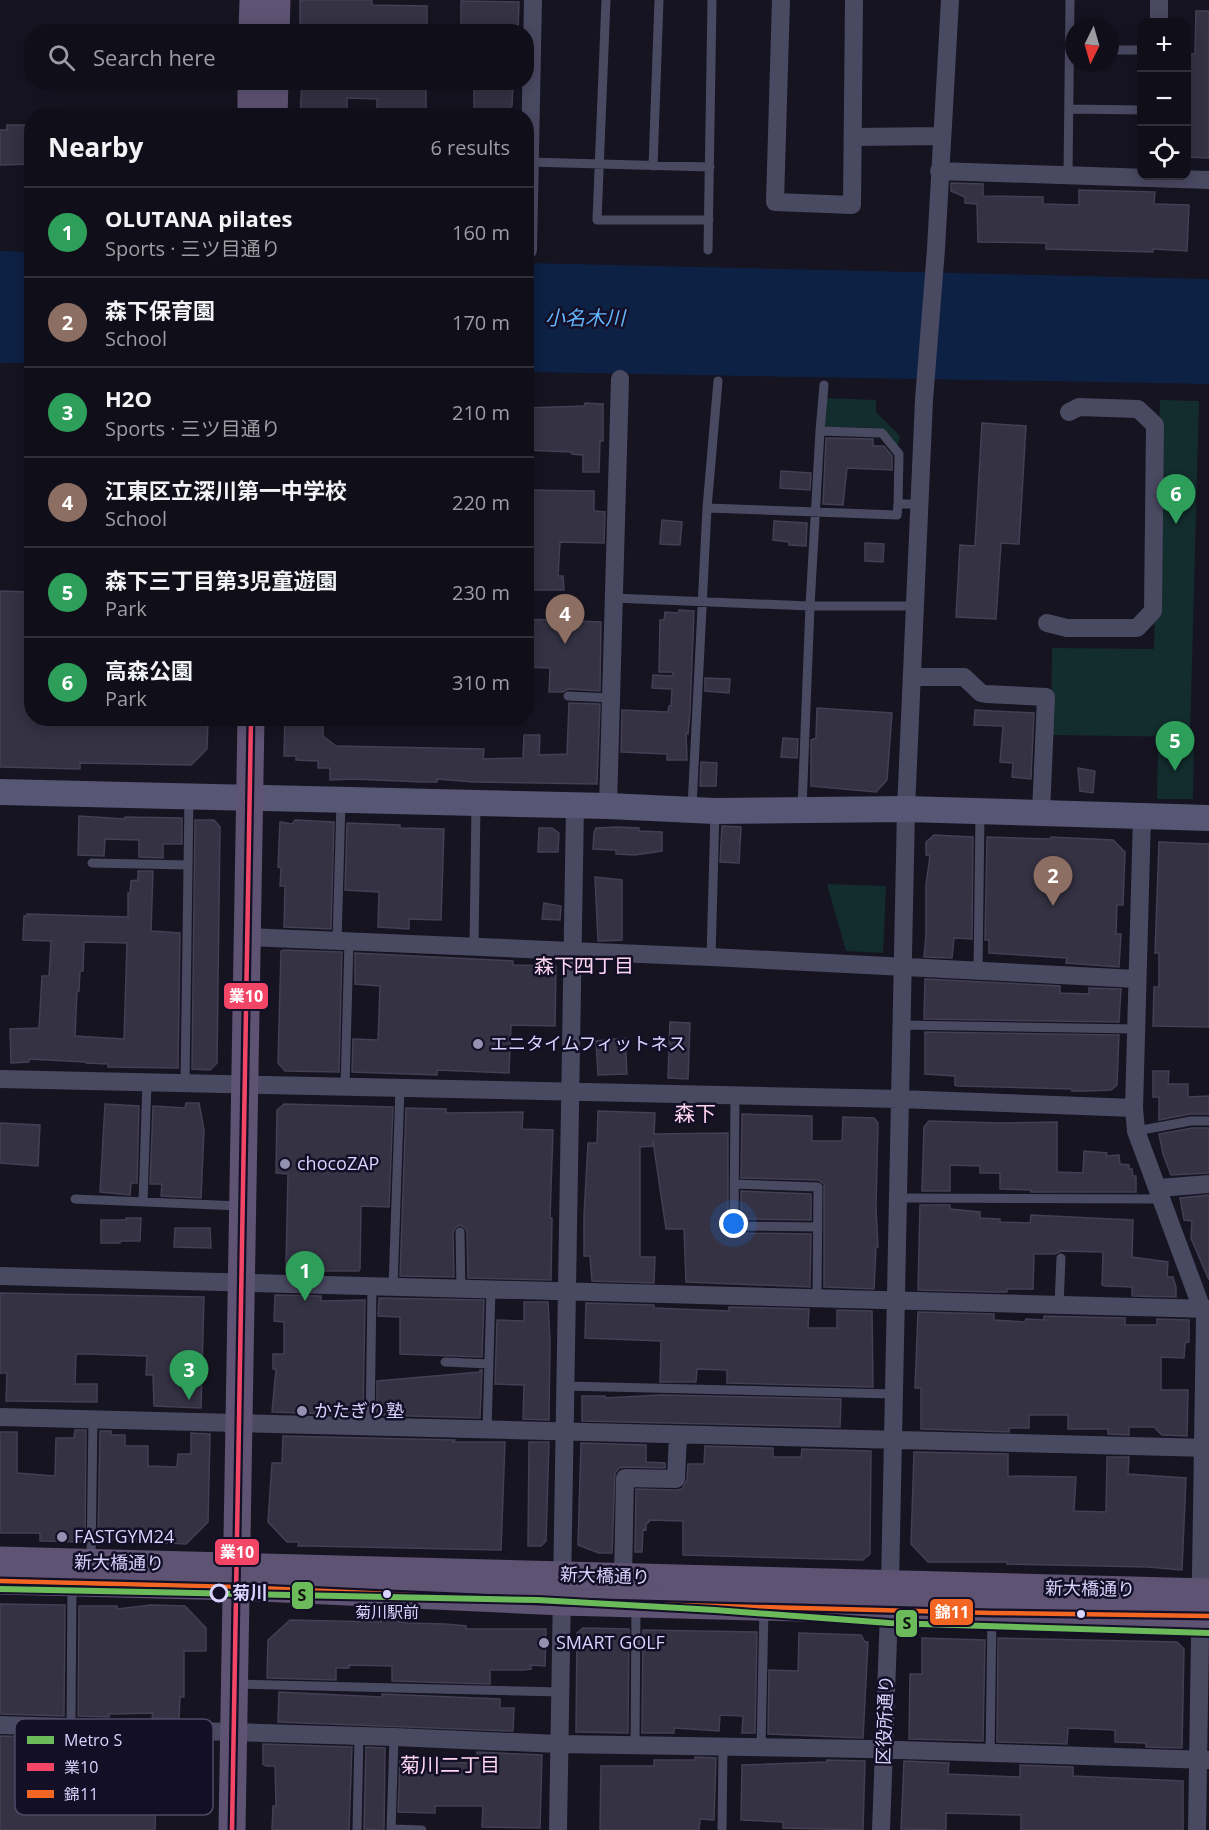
<!DOCTYPE html>
<html lang="en">
<head>
<meta charset="utf-8">
<style>
  body { margin:0; font-family:"Open Sans","Noto Sans JP",sans-serif; background:#191822; color:#f1f3f6 }
  .controls { position:absolute; right:18px; top:18px; display:grid; overflow:hidden; border-radius:12px; box-shadow:0 3px 15px #0003 }
  .controls button { width:54px; height:54px; display:grid; place-items:center; padding:0; border:0; border-bottom:2px solid #302f38; background:#100f19; color:#f1f3f6; font:30px sans-serif }
  .compass { position:absolute; left:1065px; top:18px; width:54px; height:54px; border-radius:50%; background:#100f19; box-shadow:0 3px 15px #0003; rotate:185deg }
  .you { position:absolute; left:734px; top:1224px; width:21px; height:21px; margin:-15px; border:4px solid #fff; border-radius:50%; background:#1a73e8; box-shadow:0 0 0 9px #1a73e833 }
  .badge { display:grid; place-items:center; width:39px; height:39px; border-radius:50%; background:#9591b1; color:#fff; font-size:20px; font-weight:700 }
  .pin { position:absolute; translate:-50% -50px; filter:drop-shadow(0 2px 3px #0008) }
  .pin::after { content:''; position:absolute; top:32px; width:21px; height:18px; background:inherit; clip-path:polygon(0 0,100% 0,50% 100%) }
  .list { margin:0; padding:0; list-style:none }
  h2 { display:flex; justify-content:space-between; align-items:center; height:78px; margin:0; padding:0 24px; font-size:26px }
  h2 small { font-size:20px; font-weight:400; color:#9c9ca2 }
  .list li { display:grid; grid-template-columns:39px 1fr auto; gap:18px; align-items:center; box-sizing:border-box; height:90px; padding:0 24px; border-top:2px solid #302f38 }
  .list b { display:block; font-size:22px; white-space:nowrap }
  .list p { margin:0; font-size:20px; white-space:nowrap; color:#9c9ca2 }
  .list em { font-size:20px; font-style:normal; color:#9c9ca2 }
  .icon { flex:none; width:33px; height:33px; fill:none; stroke:currentColor; stroke-width:2; stroke-linecap:round; stroke-linejoin:round }
  .map { position:relative; flex:none; width:1209px; height:1830px; overflow:hidden }
  .search { position:absolute; background:#100f19; box-shadow:0 3px 15px #0003; left:24px; top:24px; width:510px; height:66px; display:flex; align-items:center; gap:15px; box-sizing:border-box; padding:0 21px; border-radius:24px; color:#9c9ca2; font-size:22px }
  .panel { position:absolute; background:#100f19; box-shadow:0 3px 15px #0003; left:24px; top:108px; width:510px; height:618px; border-radius:24px }
  .map>svg:first-child { display:block }
  .green { fill:#132c2d }
  .water { fill:#0d2144 }
  .building { fill:#343243; stroke:#433f54; stroke-width:1.5; fill-rule:evenodd }
  .lines { fill:none; stroke-linecap:round; stroke-linejoin:round }
  .lane { stroke:#4a4962; stroke-width:9 }
  .street { stroke:#4a4962; stroke-width:18 }
  .secondary { stroke:#575674; stroke-width:26 }
  .primary { stroke:#5e5373; stroke-width:27 }
  .bus-1-casing { stroke:#130f26; stroke-width:9 }
  .bus-2-casing { stroke:#130f26; stroke-width:9 }
  .bus-1 { stroke:#f34667; stroke-width:4.5 }
  .bus-2 { stroke:#f26522; stroke-width:4.5 }
  .metro-1-casing { stroke:#130f26; stroke-width:10 }
  .metro-1 { stroke:#6cbb5a; stroke-width:6 }
  .poi-dot { fill:#9591b1; stroke:#130f26; stroke-width:2 }
  .stop-dot { fill:#130f26; stroke:#d9d4ff; stroke-width:3 }
  .bus-dot { fill:#d9d4ff; stroke:#130f26; stroke-width:2 }
  .labels { text-anchor:middle; stroke-width:5; stroke-linejoin:round; paint-order:stroke }
  .bus-label { font-size:16px; fill:#d9d4ff; stroke:#130f26 }
  .poi-label { font-size:18px; fill:#d9d4ff; stroke:#130f26; text-anchor:start }
  .street-label { font-size:18px; fill:#d9d4ff; stroke:#130f26 }
  .stop-label { font-size:18px; font-weight:bold; fill:#d9d4ff; stroke:#130f26; text-anchor:start }
  .water-label { font-size:20px; font-style:italic; fill:#62b6ff; stroke:#130f26 }
  .neighbourhood-label { font-size:20px; fill:#ffd6f0; stroke:#130f26 }
  .quarter-label { font-size:21px; fill:#ffd6f0; stroke:#130f26 }
  .key { fill:#130f26; stroke:#4e4a67; stroke-width:1.5 }
  .key-label { font-size:16px; fill:#d9d4ff }
  .line-badge { stroke:#130f26; stroke-width:2 }
  .badge-label { font-size:16px; text-anchor:middle; font-weight:bold; fill:#fff }
  .pale-badge-label { font-size:16px; text-anchor:middle; font-weight:bold; fill:#111 }
</style>
</head>
<body>
<div class="map">
<svg width="1209" height="1830" viewBox="0 0 1209 1830">
  <rect width="100%" height="100%" fill="#161421"/>
  <path class="green" d="M826,398l50,2v12l24,24 -2,10 -23,-18 -51,-1z
    M1160,400l39,1 -9,336 -139,-2 1,-87 102,1z
    M1158,743h36l-1,56h-36z
    M827,884l59,2 -3,67 -37,-2z"/>
  <path class="water" d="M0,251l31,1v111h-31z
    M527,263l682,16v105l-682,-12z"/>
  <path class="building" d="M300,0h72v5l55,1v26h-127z
    M461,1l58,1 -1,30h-57z
    M1196,11h13v147l-22,-1 -1,-103h9z
    M302,82h124v31l-49,-1v-13l-30,-1v18h-47z
    M474,82h39l-1,24 -8,7h-26l-4,-6z
    M7,125h25v39l-32,1v-35h7z
    M951,183l32,1v12l60,1v7l36,1v-15l76,2 -1,12 35,1 -2,46 -34,-2v3l-107,-3v-6l-68,-1 -1,-38 -12,-1v-6l-14,-6z
    M585,403l18,1v37h-3l-1,31h-16v-17l-11,-1 -1,-2 -45,-2v-42l58,-2z
    M982,423l44,3 -7,118 -18,-1 -5,76 -40,-2 4,-72 15,1z
    M826,438l47,1v7h11l8,10v14l-45,-2 -4,37 -20,-1z
    M781,471l30,2 -1,17 -30,-2z
    M526,490l68,1v20l11,1 -1,31 -44,-1 -2,34h5l1,14h-33l1,-35 -6,-1z
    M662,520l20,2 -2,23 -20,-1z
    M774,521l33,2 -1,23 -17,-1v-3l-16,-2z
    M865,543l19,1 -1,18 -18,-1z
    M0,591l32,1v126l176,3 -1,28 -16,16 -111,-2v6l-80,-2z
    M679,610l15,1 -4,101 -2,22 -2,-1 1,27h-20v-6l-46,-2 1,-42 46,2 1,-6h2l1,-17 -20,-1 1,-13 20,1v-4h-14l1,-52h4l1,-8 13,1z
    M526,619l75,3 -1,69 -32,-2 -5,3h-14l1,-24 -24,-1z
    M705,678l25,1 -1,14 -24,-2z
    M569,703l31,1 -3,80 -124,-2 -36,-3v3h-14l-71,-3 -22,1v-12h-12v-7l-22,-1v-4h-12l1,-38h38v18l13,10 148,3 -1,10 40,-1 1,-23h16l-1,20 28,-1z
    M817,708l75,5 -5,67 -11,12 -65,-6v-46l5,-2z
    M975,710l59,3 -3,66 -19,-2 1,-14 -13,-1 3,-36 -29,-1z
    M783,738l15,1 -1,19 -16,-1z
    M701,762l16,1 -1,23h-16z
    M1078,768l17,3 -2,22 -13,-2z
    M79,816l46,3v-2l57,1v26h-19v14l-24,-1v-17l-34,-1 -1,17 -26,-1z
    M195,820h19l6,7 -3,236 -7,7 -18,-1z
    M295,820l39,2 -3,107 -47,-2 1,-41h-5l1,-18 -3,-1 2,-45 12,2z
    M347,823l53,2v3l44,1 -3,91 -32,-1v10l-31,-2 1,-35 -34,-2z
    M722,826l19,1 -2,36 -19,-1z
    M617,827l22,1v3l23,1v19l-27,4 -19,-1v-4l-23,-1 1,-16 2,-5z
    M539,828h13l7,5 -1,19h-20z
    M934,835l39,2 -1,102 -18,-1 -2,20 -28,-1 2,-22v-50l4,-29 -4,-1v-13z
    M987,837l63,2 1,-2 62,3 12,12 -2,53h-6l-1,29h5l-2,33 -53,-4 1,-5 -78,-5v-13h-4z
    M1159,842l50,2v183l-56,-1 1,-39h5v-34h-4z
    M138,871h15l-2,60 29,2 -2,135 -70,-1v-3l-22,-1v-1l-57,-3v3l-18,1 -1,-34 29,-1 3,-52h7l2,-35 -28,-1 1,-24h3v-2l101,3v-24h2l1,-12 7,-1zM84,942l43,1 -3,96 -49,-3 2,-44 2,-1 1,-20h3z
    M595,877l27,3v60l-24,1z
    M544,903l17,3 -1,14 -18,-1z
    M283,950l59,2 -3,120 -54,-1 -7,-8 3,-112z
    M355,953l158,8v4l43,1 -1,60 -44,-1 -2,48 -72,-3v5l-85,-3 1,-33 25,1 2,-54 -25,-2z
    M925,979l135,7v7l29,1v-6l32,1 -2,33 -195,-3z
    M670,1022l20,1 -2,56 -20,-1z
    M925,1032l194,3 -2,50 -6,5 -24,1h-15v-2l-115,-3 -2,-1v-9l-30,-2z
    M625,1038l2,36 -29,1 -2,-34z
    M1153,1071h16l-1,13h20v13l21,-1v18h-19l-31,6v-23h-6z
    M186,1103h13l5,27 -3,68 -40,-2 1,-12h-12l3,-78 32,2z
    M105,1104l34,2 -2,77h-6l-1,12 -30,-3z
    M284,1104l109,3 -4,100 -28,-1 -1,63 -1,2h-37v3l-34,-1 -2,-7 2,-92 -12,-1 1,-63z
    M406,1108l40,1v4l77,-1 -1,17 31,1 -3,88h2l-1,62 -83,-2 -1,-46 -2,-4 -5,-3 -4,2 -3,5 1,45 -54,-1z
    M598,1111l57,2 -1,21 74,-1v96l6,4 77,1 -1,53 -124,-5 -2,-53h-18l-13,-88v5l-13,1v110h15l-1,26 -62,-2 -2,-25h-6v-40l4,-73h9z
    M742,1114l70,2v25h30l1,-24 31,1 4,5 -2,85 2,39h-2l-2,42 -50,-2v-103l-6,-4 -77,-2z
    M929,1121l71,2 57,-1v50l26,1 1,-22 23,2 -1,3 13,-1 1,9 9,1v4h3l1,7h3v16h-105v-2l-31,-1v-16h-20v-7l-30,-1v26h-28l2,-64z
    M0,1123l40,2 -2,41 -38,-3z
    M1192,1128h17v45l-38,2 -8,-21 -4,-20z
    M741,1191l70,3v26l-70,-1z
    M1209,1195v85l-18,-42 1,-17 -8,-1 -4,-22z
    M920,1205h30v4l30,3v6l20,1v3l30,1 1,-8 102,5 -1,37 36,5 -1,15h6l3,10v10l-44,-1v-9l-27,-1 -3,-1 1,-33 -42,-1 -6,3h-21l-1,35h-26v3h-12l-77,-2z
    M126,1218h15l-1,23h-20v2h-19v-23h25z
    M175,1228h35l1,20 -37,-1z
    M0,1293l204,4 -3,111 -47,-2 -1,-31h-7l1,-19 -58,-2h-13l-1,30h22v18l-91,-1 1,-28h-7z
    M275,1295l46,1v5l44,-1 -2,115 -91,-3 4,-43h-3v-15h11v-32l-10,-1z
    M379,1298l105,2 -2,57 -82,-3v-37l-22,-1z
    M524,1302h24l2,38 -1,80 -26,-1 1,-34 -29,-1 2,-64 27,1z
    M586,1303l68,2v3l75,3v-4l80,2 -1,19h29v-18l35,1 1,76 -146,-4v-13l-30,-1 -1,13h-36l1,-41 -76,-3z
    M918,1312l76,2v6l31,2 1,-3 18,1v-4l81,2v7h32v-6l32,1v22l-4,1 -1,15 -23,-1v33h27l-1,46 -25,-1 -8,-8h-25v8l-21,-1v-5h-40v-14h-39v13h-20v4l-88,-3v-41h-6z
    M480,1370h2l-2,48 -103,-3v-34l103,-9z
    M660,1395l181,4 -1,28 -258,-6v-25h23v2z
    M75,1430h11l-1,112 -45,-1v-8h-40v-101h17v41l38,3 1,-38h18z
    M100,1431h11v4h14v11h23v20l29,1 1,-13h13v-21l19,1 -2,88 -22,22 -88,-5z
    M283,1436l172,4 -2,2h52l-4,108 -191,-4h-12l1,-4h-12l-19,-20 4,-59h10z
    M529,1442h20l-3,99 -5,5h-13z
    M581,1443l65,2v17l19,1v5l-40,-1 -6,1 -4,5 -3,80h-13l-21,-8z
    M705,1446l68,2v9h28l1,-8 69,2 -1,103 -7,6 -180,-5v-34l-33,-1 -2,3 -2,1v6l-3,-1 -1,23h-7l1,-63 40,1 6,-1 5,-9 1,-16h16z
    M914,1452l94,2v22l68,1 -2,34 32,1 1,-55h22l-1,17 58,4 -4,92 -34,-3 -141,-3v-2h-79l-17,-18z
    M0,1604l65,1 -1,111 -64,-2z
    M151,1605l34,1 21,22v23h-22v46h-4l-1,22 -27,-1 1,-5 -44,1v3l-31,-1 1,-110h38v3z
    M381,1610h14l-1,11 14,2 37,1 21,2v3h80l-1,37 -14,-1v4l-8,1h-33v14l-98,-3v-15l-43,-1v3h-13v12l-69,-2 1,-38 22,-20 91,2z
    M583,1628l46,1 -1,104 -52,-1 1,-99z
    M643,1630l114,2 -2,101h-13l1,-17 -23,-1 -1,16 -45,-3v5h-32z
    M799,1633l62,2 4,7h3l-5,96 -95,-4 1,-64 29,1z
    M922,1638l63,2 -2,101 -74,-2 1,-65h12z
    M998,1638l179,4 7,7 -2,99 -36,-1v-4l-31,-1v-12l-47,-2 -1,16 -70,-2z
    M279,1692l103,5v-3l118,5v9h14l-1,23 -235,-9z
    M0,1736l204,6 -1,46h-7v10l-40,-1 -1,33h-155z
    M263,1744l89,3 -3,83h-77l1,-24h3l-1,-40h-9l-3,-2z
    M366,1747l19,1 -1,82 -20,-1z
    M477,1752l65,3 -2,73 -58,-1 1,-21h-48v7l-37,-1 2,-51 77,2z
    M695,1757l21,1 -2,62 -14,-1 -1,11h-99l1,-64h53v-6h41z
    M827,1760l38,1 -2,69 -80,-2v-6l-42,-2 1,-55 85,-3z
    M904,1761l45,2 -1,11 72,3v-12l53,2v9l110,5v49h-162v-15l-75,-2v17l-45,-1z"/>
  <g class="lines">
    <path class="lane" d="M606,0l-9,220h112
      M1110,50h32
      M1069,109l73,1
      M529,162l181,5
      M653,166l6,-166
      M1068,175l2,-175
      M708,250l4,-250
      M820,431l62,2 17,21 -1,50h23
      M707,508l190,7 1,-11
      M613,598l197,8h106
      M568,696l43,2
      M692,807l15,-299 11,-127
      M802,808l8,-202 10,-175 4,-46
      M92,863l96,2
      M337,941l4,-139
      M474,947l2,-142
      M711,957l4,-145
      M978,972l2,-160
      M901,1025l235,4
      M185,1083l4,-286
      M345,1087l4,-146
      M735,1096l-1,130 84,1
      M1136,1131l55,-10h18
      M734,1184l84,3 -1,111
      M899,1198l263,1
      M75,1199l165,7
      M143,1202l4,-120
      M460,1232l1,57
      M393,1287l7,-199
      M1059,1305l2,-47
      M445,1362l44,2
      M565,1386l329,8
      M370,1427l2,-141
      M487,1430l4,-141
      M91,1561l2,-142
      M236,1684l324,8
      M71,1727l1,-142
      M635,1745l1,-139
      M761,1748l3,-139
      M990,1754l2,-139
      M392,1829l30,1
      M357,1830l2,-94
      M391,1830l3,-93
      M722,1830l1,-83"/>
    <path class="street" d="M781,0l-6,202 77,3 2,-205
      M1159,22v-22
      M853,137l88,-1
      M939,171l270,9
      M528,250l5,-250
      M1047,623l20,5h70l16,-17 2,-186 -17,-16 -59,-2 -10,5
      M913,677h51l17,16 5,1 60,3 -5,116
      M608,806l12,-427
      M1142,816l-8,292 2,23 69,186 -8,513
      M248,937l463,20 426,22
      M0,1079l900,20 234,9
      M1159,1188l50,-4
      M0,1276l1209,33
      M0,1417l1209,31
      M623,1577l2,-99 51,1 2,-44
      M0,1725l394,12 165,7 310,5 340,11
      M558,1830l17,-1024
      M881,1830l9,-246 16,-775 18,-409 12,-151 14,-249"/>
    <path class="secondary" d="M0,792l608,14 107,5 191,-2 303,9"/>
    <path class="primary" d="M252,32l1,-32
      M276,32l1,-32
      M251,116v-34
      M274,116l1,-34
      M0,1560l1209,32
      M0,1581l236,6 326,15 430,11 217,3
      M232,1830l19,-1112"/>
    <g class="bus-1-casing">
      <path id="bus-1" d="M232,1830l19,-1112"/>
    </g>
    <g class="bus-2-casing">
      <path id="bus-2" d="M0,1581l236,6 326,15 430,11 217,3"/>
    </g>
    <use href="#bus-1" class="bus-1"/>
    <use href="#bus-2" class="bus-2"/>
    <g class="metro-1-casing">
      <path id="metro-1" d="M0,1589l538,11 177,10 174,13 320,10"/>
    </g>
    <use href="#metro-1" class="metro-1"/>
  </g>
  <g class="poi-dot">
    <circle cx="478" cy="1044" r="6"/>
    <circle cx="285" cy="1164" r="6"/>
    <circle cx="302" cy="1411" r="6"/>
    <circle cx="62" cy="1537" r="6"/>
    <circle cx="544" cy="1643" r="6"/>
  </g>
  <circle class="stop-dot" cx="219" cy="1593" r="8"/>
  <g class="bus-dot">
    <circle cx="387" cy="1594" r="5"/>
    <circle cx="1081" cy="1614" r="5"/>
  </g>
  <g class="labels">
    <g class="bus-label">
      <text x="387" y="1618">菊川駅前</text>
    </g>
    <g class="poi-label">
      <text x="490" y="1050">エニタイムフィットネス</text>
      <text x="297" y="1170">chocoZAP</text>
      <text x="314" y="1417">かたぎり塾</text>
      <text x="74" y="1543">FASTGYM24</text>
      <text x="556" y="1649">SMART GOLF</text>
    </g>
    <g class="street-label">
      <text transform="translate(119 1563) rotate(1)" y="6">新大橋通り</text>
      <text transform="translate(605 1576) rotate(2)" y="6">新大橋通り</text>
      <text transform="translate(1090 1589) rotate(1)" y="6">新大橋通り</text>
      <text transform="translate(885 1720) rotate(-88)" y="6">区役所通り</text>
    </g>
    <g class="stop-label">
      <text x="232" y="1599">菊川</text>
    </g>
    <g class="water-label">
      <text x="585" y="325">小名木川</text>
    </g>
    <g class="neighbourhood-label">
      <text x="584" y="973">森下四丁目</text>
      <text x="450" y="1772">菊川二丁目</text>
    </g>
    <g class="quarter-label">
      <text x="695" y="1121">森下</text>
    </g>
  </g>
  <rect x="15" y="1719" width="198" height="96" rx="9" class="key"/>
  <rect x="27" y="1736" width="27" height="8" fill="#6cbb5a"/>
  <rect x="27" y="1763" width="27" height="8" fill="#f34667"/>
  <rect x="27" y="1790" width="27" height="8" fill="#f26522"/>
  <g class="key-label">
    <text x="64" y="1746">Metro S</text>
    <text x="64" y="1773">業10</text>
    <text x="64" y="1800">錦11</text>
  </g>
  <g class="line-badge">
    <rect x="223" y="982" width="46" height="28" rx="6" fill="#f34667"/>
    <rect x="214" y="1538" width="46" height="28" rx="6" fill="#f34667"/>
    <rect x="291" y="1581" width="23" height="29" rx="6" fill="#6cbb5a"/>
    <rect x="929" y="1598" width="45" height="28" rx="6" fill="#f26522"/>
    <rect x="895" y="1609" width="23" height="29" rx="6" fill="#6cbb5a"/>
  </g>
  <g class="badge-label">
    <text x="246" y="1002">業10</text>
    <text x="237" y="1558">業10</text>
    <text x="952" y="1618">錦11</text>
  </g>
  <g class="pale-badge-label">
    <text x="302" y="1601">S</text>
    <text x="907" y="1629">S</text>
  </g>
</svg>
<div class="controls">
<button>+</button>
<button>−</button>
<button><svg class="icon" aria-label="locate" viewBox="0 0 24 24"><circle cx="12" cy="12" r="6"/><path d="M12 2v4M12 18v4M2 12h4M18 12h4"/></svg></button>
</div>
<svg class="compass" viewBox="-18 -18 36 36"><path d="M0-13l5 13h-10z" fill="#e53935"/><path d="M0 13l5-13h-10z" fill="#9c9ca2"/></svg>
<div class="you"></div>
<div class="pin badge" style="left:305px;top:1301px;background:#2e9e5b">1</div>
<div class="pin badge" style="left:1053px;top:906px;background:#8d6e63">2</div>
<div class="pin badge" style="left:189px;top:1400px;background:#2e9e5b">3</div>
<div class="pin badge" style="left:565px;top:644px;background:#8d6e63">4</div>
<div class="pin badge" style="left:1175px;top:771px;background:#2e9e5b">5</div>
<div class="pin badge" style="left:1176px;top:524px;background:#2e9e5b">6</div>
<div class="search"><svg class="icon" aria-label="search" viewBox="0 0 24 24"><circle cx="10" cy="10" r="6"/><path d="M15 15l6 6"/></svg>Search here</div>
<section class="panel">
<h2>Nearby<small>6 results</small></h2>
<ul class="list">
<li><span class="badge" style="background:#2e9e5b">1</span><div><b>OLUTANA pilates</b><p>Sports · 三ツ目通り</p></div><em>160 m</em></li>
<li><span class="badge" style="background:#8d6e63">2</span><div><b>森下保育園</b><p>School</p></div><em>170 m</em></li>
<li><span class="badge" style="background:#2e9e5b">3</span><div><b>H2O</b><p>Sports · 三ツ目通り</p></div><em>210 m</em></li>
<li><span class="badge" style="background:#8d6e63">4</span><div><b>江東区立深川第一中学校</b><p>School</p></div><em>220 m</em></li>
<li><span class="badge" style="background:#2e9e5b">5</span><div><b>森下三丁目第3児童遊園</b><p>Park</p></div><em>230 m</em></li>
<li><span class="badge" style="background:#2e9e5b">6</span><div><b>高森公園</b><p>Park</p></div><em>310 m</em></li>
</ul>
</section>
</div>
</body>
</html>
